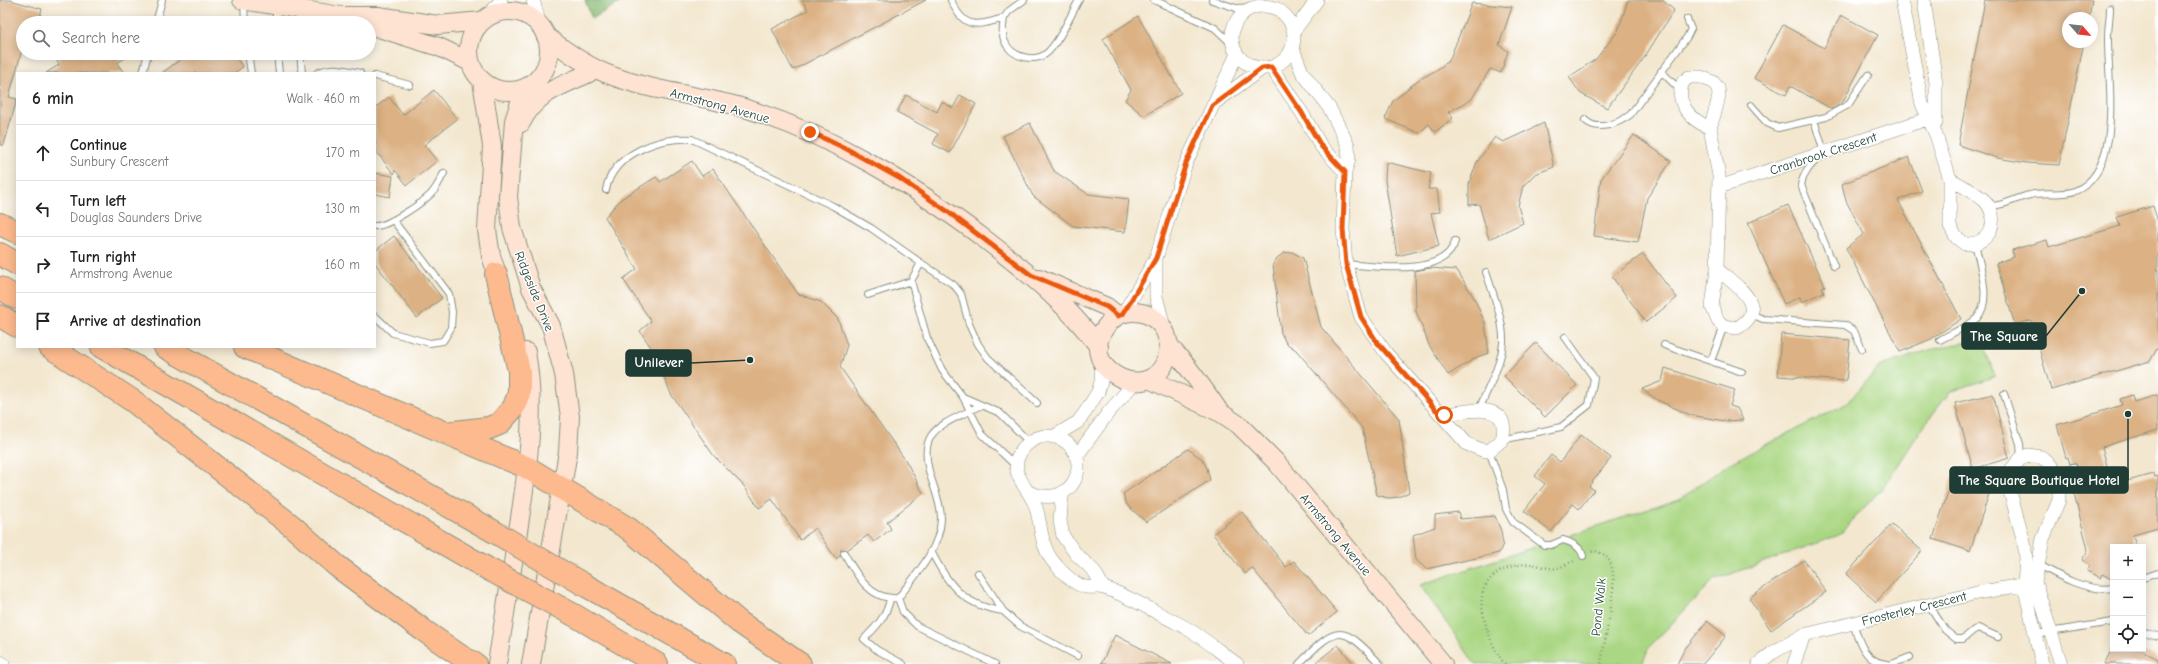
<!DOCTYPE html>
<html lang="en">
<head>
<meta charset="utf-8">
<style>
  body { margin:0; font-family:"Comic Neue",sans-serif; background:#f2f2f2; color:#202124 }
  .controls { position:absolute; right:12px; bottom:12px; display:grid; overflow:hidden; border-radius:0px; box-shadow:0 2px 10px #0003 }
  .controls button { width:36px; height:36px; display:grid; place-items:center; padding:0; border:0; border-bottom:1px solid #e0e0e0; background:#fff; color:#202124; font:20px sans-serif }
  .compass { position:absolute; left:2062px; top:12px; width:36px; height:36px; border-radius:50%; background:#fff; box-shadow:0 2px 10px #0003; rotate:118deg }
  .stop { position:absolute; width:12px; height:12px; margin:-9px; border:3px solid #ea580c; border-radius:50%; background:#fff }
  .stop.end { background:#ea580c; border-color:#fff; box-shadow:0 1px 4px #0008 }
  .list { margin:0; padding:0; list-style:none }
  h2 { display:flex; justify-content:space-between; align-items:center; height:52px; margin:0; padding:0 16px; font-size:17px }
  h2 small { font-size:13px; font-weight:400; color:#757577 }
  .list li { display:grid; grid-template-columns:26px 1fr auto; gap:12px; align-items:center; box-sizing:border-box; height:56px; padding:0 16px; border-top:1px solid #e0e0e0 }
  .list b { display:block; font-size:15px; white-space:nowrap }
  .list p { margin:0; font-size:13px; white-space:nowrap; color:#757577 }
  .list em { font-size:13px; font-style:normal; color:#757577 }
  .icon { flex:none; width:22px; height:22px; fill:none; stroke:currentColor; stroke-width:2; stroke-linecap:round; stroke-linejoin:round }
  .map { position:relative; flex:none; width:2158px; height:664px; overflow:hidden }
  .search { position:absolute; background:#fff; box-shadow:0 2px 10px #0003; left:16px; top:16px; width:360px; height:44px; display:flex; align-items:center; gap:10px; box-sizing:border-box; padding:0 14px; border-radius:22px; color:#757577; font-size:15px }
  .panel { position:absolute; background:#fff; box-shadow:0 2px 10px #0003; left:16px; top:72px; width:360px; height:276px; border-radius:0px }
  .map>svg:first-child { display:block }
  .green { fill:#aad783; stroke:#648a5c }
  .forest { fill:#87b871; stroke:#537a52 }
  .building { fill:#dcb183 }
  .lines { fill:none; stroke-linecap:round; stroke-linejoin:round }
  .lane-casing { stroke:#899282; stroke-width:8 }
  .street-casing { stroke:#899282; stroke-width:14 }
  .secondary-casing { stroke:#899282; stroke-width:20 }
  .highway-casing { stroke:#899282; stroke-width:24 }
  .path { stroke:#899282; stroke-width:2.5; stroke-dasharray:1 3; stroke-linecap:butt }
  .lane { stroke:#fff; stroke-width:6 }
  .street { stroke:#fff; stroke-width:13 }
  .secondary { stroke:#fee3d2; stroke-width:18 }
  .highway { stroke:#fcba8e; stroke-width:22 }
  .highway-bridge-casing { stroke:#899282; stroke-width:24; stroke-linecap:butt }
  .highway-bridge { stroke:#fcba8e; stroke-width:22 }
  .route { stroke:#ea580c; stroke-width:5 }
  .labels { text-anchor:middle; stroke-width:3; stroke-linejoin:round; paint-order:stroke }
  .street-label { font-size:13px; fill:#1f3d34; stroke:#fff }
  .leader { fill:none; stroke:#1f3d34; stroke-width:1.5 }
  .callout-dot { fill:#1f3d34; stroke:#fff; stroke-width:1.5 }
  .callout { fill:#1f3d34; stroke:#1f3d34; stroke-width:1.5 }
  .callout-label { font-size:14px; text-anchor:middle; font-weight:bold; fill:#fff }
</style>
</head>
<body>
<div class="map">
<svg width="2158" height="664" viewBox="0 0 2158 664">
  <rect width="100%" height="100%" fill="#fff"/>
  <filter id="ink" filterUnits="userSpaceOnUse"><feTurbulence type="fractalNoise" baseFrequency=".025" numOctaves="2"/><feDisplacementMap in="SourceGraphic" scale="8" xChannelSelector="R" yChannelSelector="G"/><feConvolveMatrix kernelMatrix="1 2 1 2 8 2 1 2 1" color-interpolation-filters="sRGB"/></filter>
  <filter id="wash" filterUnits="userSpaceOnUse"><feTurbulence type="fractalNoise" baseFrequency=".012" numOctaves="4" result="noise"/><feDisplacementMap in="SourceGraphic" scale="16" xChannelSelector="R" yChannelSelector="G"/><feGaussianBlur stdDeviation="0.9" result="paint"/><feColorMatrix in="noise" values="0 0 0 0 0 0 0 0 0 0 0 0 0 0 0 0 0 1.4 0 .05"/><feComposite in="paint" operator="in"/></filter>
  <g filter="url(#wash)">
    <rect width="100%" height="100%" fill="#f3e7cf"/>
    <path class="green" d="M1981,339l14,37 -45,16 -25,32 -40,61 -46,50 -125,45 -65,67 -7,17h-167l-55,-79 259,-86 51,-36 116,-59 33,-37 50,-17z"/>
    <path class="forest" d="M585,0h39l-32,19z"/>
    <g id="blocks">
      <path class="building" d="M0,0h10l32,9 -4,14h-15v23l-14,51 8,2 -13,46h-4z
        M802,0h124l-133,70 -21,-41 36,-19z
        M1628,0h34l12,10 -30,48 -37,50 -27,-15 -11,-16 27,-18 22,-28z
        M1985,0h107l-3,18h-21v24h16l-25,123 -32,-2 -30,-5 -39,-13z
        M1472,3l40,4 -13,38 9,6 -7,22 -11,-4 -19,31 -23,12 5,6 -18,14 -6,-8 -10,9 -34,-14 8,-18 25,-21 17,-9 14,-10z
        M1841,15l37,20 -36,68 -10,6 -42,-23 -4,9 -32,-17 29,-53 41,23z
        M1138,16l43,77 -37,23 -19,-16 6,-10 -28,-51z
        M66,53h68l-17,10 7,10h-78l13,-8 -2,-4 2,-1 -1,-2z
        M189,53h43l11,14 -9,6h-72z
        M434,90l23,29 -33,26 13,16 -30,24 -12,-15 -1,4 -19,-24v-42l14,-11 14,18z
        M906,95l31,17 5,-10 11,6 7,-13 16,9 -26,49 -17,-9 5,-10 -41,-22z
        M1030,123l24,48 34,23 41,5 -4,33 -52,-6 -40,-30 -30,-60z
        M1544,123l10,44 -19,7 -12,12 -5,20 5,17 -34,16 -10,-35 -10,1v-22l8,-21 18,-25 8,5z
        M1634,135l37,26 -24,37 -9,44 -44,-6 7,-57z
        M1909,157l13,34 -24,9 63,119 -30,20 -31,13 -54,-104 18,-14 -18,-33 -4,-17z
        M692,161l10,15 11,-7 85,125 23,8 17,17 9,26 -7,22 66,94 17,32 -36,29 4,7 -17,13 -6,-7 -21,15 -6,-1 -1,7 -4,3 -21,-31 -15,12 -28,-41 -13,9 -15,-22 -30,-30 -43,-62 -17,-42 -14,-21 11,-10 -28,-42 14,-10 -32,-52 16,-18 35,-22 4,5z
        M1386,162l45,11 -3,16h9l3,23 -9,1 8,33 -42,10 -12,-76z
        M375,173l18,3 -3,21 -15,-3z
        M1788,205l37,81 -3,1 2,5 -22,10 -2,-5 -16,7 -36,-81z
        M2153,206l5,16v125l-8,14 -99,29 -20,-70 -16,5 -19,-62 18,-6 -2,-7 35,-10 2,7 71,-21 -3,-9z
        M394,236l48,62 -25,20 -42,-55v-12z
        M1292,252l11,6 18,69 78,92 10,73 -10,5 -11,1 -11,-3 -15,-67 -66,-78 -10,-7 -5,-10 -8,-69 4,-6 7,-5z
        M1643,254l34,44 -31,24 -34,-45z
        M1430,268l27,2 17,28 11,25 4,30 -12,4 -29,18 -19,-30 -13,-34 -1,-40z
        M1781,334l69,6 -4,41 -68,-5z
        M1536,343l41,42 -32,32 -41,-41z
        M1665,368l70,22 -5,16 7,2 6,12 -18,1 -35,-6 -33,-15 -15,-11 20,-8z
        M1993,394l16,64 -36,11 -18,-66z
        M2132,395l2,7 24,-7v35l-56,17 10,38 42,-11 1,3 3,-1v52l-25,7 3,12h-23v33l-11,-6 -2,4 -13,-7 3,-6 -8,-5 6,-10 -15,-61 3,-1 -4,-16 4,-2 1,-5 -3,-2 -4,1 -2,-7 -2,1 -9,-33 65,-20 -2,-6z
        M1581,435l30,23 -22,28 5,4 -15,19 -6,-5 -22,28 -27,-21 21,-27 -10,-8 16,-21 9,7z
        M1188,449l14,10 5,9 3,12 -64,42 -19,-17 -4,-11z
        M1953,476l38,12 -21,63 -37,-12z
        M1242,512l44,55 8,-6 43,51 -29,24 -56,-68 -7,6 -32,-40z
        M1458,512l2,7 35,-3 6,15 2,13 -4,9 -73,16 -10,-9 -3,-25 22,-8v-12z
        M1892,524l30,27 -46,51 -30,-28z
        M1804,560l22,32 -55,38 -22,-32z
        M1707,621l19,15 -23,28h-26l7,-14z
        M1115,635l57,29h-71z
        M1338,645l16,19h-40z
        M2112,649h27l19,10v5h-54z"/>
    </g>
  </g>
  <g filter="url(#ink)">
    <use href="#blocks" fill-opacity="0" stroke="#899282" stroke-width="1"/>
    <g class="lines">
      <g class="lane-casing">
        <path id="lane" d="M951,0c13,30 25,26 53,18l5,-7 15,-11
          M1154,0l61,28 18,17
          M1212,0l24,8 20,-1
          M244,2l1,21
          M276,7v16
          M299,10l1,13
          M1004,18c-1,8 -3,16 1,24 7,16 32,22 44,9 13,-14 21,-35 30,-51
          M156,23l6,-23
          M248,53l3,20
          M277,53l2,20
          M300,53l2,20
          M1661,71l19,19
          M143,73l5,-20
          M317,73c15,-7 27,-4 43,0
          M375,76l35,9
          M1751,105l16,18 11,5 48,-11 22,-12 20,-30
          M1585,120c12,12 32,4 45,-5l57,-78 4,-8 -4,-10
          M1814,120l10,32c-10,11 -20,18 -23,33l33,81
          M606,190c6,-36 55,-54 86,-51l141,67 38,22 50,35 -10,18 16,57 15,32 21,27 19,37 34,32
          M1989,206c16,0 26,-8 41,-11 14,-4 31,1 45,-4 50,-20 32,-114 33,-155 0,-9 2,-19 2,-28
          M375,226c12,1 47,-23 56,-32 6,-6 9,-14 13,-21
          M921,263l33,22 7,9 8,30 9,20 10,14 49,45
          M1346,264c27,2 100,14 109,-23
          M868,295l43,-14
          M1751,314l12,5 82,6 9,6 8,18
          M375,316l18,17 37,10 13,-2 8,-13 1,-16 -3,-18 -56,-74
          M1940,340c10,-6 29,-14 37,-22 16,-18 2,-54 -2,-75
          M1664,345l78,27
          M1711,361l13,-35
          M2004,394l16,50 1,14
          M963,397l37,16 29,29
          M1479,410c8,-21 22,-44 24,-67 1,-23 -10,-49 -17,-71
          M1502,440l59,-13 28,-22 5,-27 -29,-41
          M1489,451l14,39 3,19 7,13 31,23h7l12,-5c8,2 18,7 20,16
          M2056,475l17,-8
          M931,551c17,34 33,55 72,60
          M844,553c12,21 26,48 54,45 17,-22 42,-49 43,-79 0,-14 -5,-26 -9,-38 -18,-53 10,-55 49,-76
          M2038,564c22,13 49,28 75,24
          M978,573l25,38 17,15 58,30
          M2143,578l15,-5
          M898,598l5,14 14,14 78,38
          M890,599c-3,17 -14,28 -26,40l13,11 26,14
          M1929,605l16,25 11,9h7l11,-9 4,-2 20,9
          M1853,623c6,19 12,40 35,41
          M2143,632l15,4
          M2036,634l77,-12
          M1299,664c39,-40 43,-40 81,0
          M1892,664l18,-7"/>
      </g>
      <g class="street-casing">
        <path id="street" d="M533,0l7,26
          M1902,0l20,104 14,31 14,44v47l6,11 9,7c25,2 36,-25 20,-43 -9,-9 -24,-15 -35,-22
          M1924,0l12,83v40
          M1232 37a31 31 0 1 1 62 0a31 31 0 1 1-62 0Z
          M488,16l13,-16
          M1293,32l24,-32
          M1292,46l10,26 28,37 18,36 1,14 -4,13 -2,57 3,35 15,53 25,36 81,91 15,6 7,1 13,-11c11,-41 -37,-29 -58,-25
          M1271,67l31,46 19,33 24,26
          M1213,104l50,-36
          M1710,128c-19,-8 -36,-25 -27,-46l6,-5h12l12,5 5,6 1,7 -2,10 -7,23 9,48 -2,93 -5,38 6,14 6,5 13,2c35,-21 -2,-43 -20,-59
          M1719,187l217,-71
          M1156,260v36l8,31
          M1123,314l33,-56 30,-95 51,-109
          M1053,437l25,-15 8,-11 12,-19 3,-10 1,-21
          M1076,457l32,-44 26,-30
          M1031,493c43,17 63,-34 32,-53 -8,-4 -18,-5 -26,-2 -7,3 -12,7 -16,13 -15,24 11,38 16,60 5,20 4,39 20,55 7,8 18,19 29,21 6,1 12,-1 18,1 21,6 51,24 71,34 22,10 42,28 62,42
          M1062,494l-2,27 3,15 13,18 18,17 9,16
          M0,662l3,2
          M1758,664l14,-11 32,-18 173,-42 56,-10
          M1794,664l10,-29
          M2042,664l-18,-79 2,-27 -2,-16 -15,-54 1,-17 11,-13 7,-3 13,2 6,4 5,6 7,16v17l-16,39 -8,43 26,82"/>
      </g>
      <g class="secondary-casing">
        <path id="secondary" d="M242,0l99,16 12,4
          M469 51a40 40 0 1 1 80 0a40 40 0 1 1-80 0Z
          M341,16h37l60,9 44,-4
          M369,25l70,22 31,15
          M545,35c19,15 38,29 60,38 42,18 96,22 139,35 90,28 167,76 242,132 41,32 82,65 113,107
          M482,81l10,65 -5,84 4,26 10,29
          M530,87l-11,18 -5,16 -6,76 4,31 19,60 20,38 13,48 6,43 -2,35 -37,212
          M521,123c15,-31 39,-36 68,-50
          M1039,278l68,29 11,9
          M1169,345c-6,72 -106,23 -58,-24 10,-10 25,-11 37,-6 9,4 17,13 19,22 1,3 1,6 3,9 4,6 10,12 15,18 12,15 23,31 34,47
          M1149,379l72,34 18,12 38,38 166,201
          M497,664c7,-44 14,-88 21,-133 9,-59 19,-119 8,-179"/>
      </g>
      <g class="highway-casing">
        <path id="highway" d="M0,224l17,8
          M0,254l17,10
          M0,288l17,10
          M0,316l17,10
          M50,347l83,54 159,125 45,40 86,64 39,27 13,7
          M102,347l388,223
          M165,347l328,184
          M245,347l283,121 101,61 110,93 61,42
          M446,433l43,-5 10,-4 15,-17 5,-14v-22l-23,-97
          M583,584l141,80
          M574,615l83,49"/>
      </g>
      <path class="path" d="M1592,552l3,-1c7,2 11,4 15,11 10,20 -6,78 -9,102
        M1505,664c-13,-16 -19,-35 -23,-56 -4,-30 22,-43 47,-44 9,0 19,6 28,4 5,-1 12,-5 17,-7"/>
      <use href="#lane" class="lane"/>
      <use href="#street" class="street"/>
      <use href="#secondary" class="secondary"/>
      <use href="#highway" class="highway"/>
      <g class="highway-bridge-casing">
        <path id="highway-bridge" d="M493,531l90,53
          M490,570l84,45"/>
      </g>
      <use href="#highway-bridge" class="highway-bridge"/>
    </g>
  </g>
  <g class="lines" filter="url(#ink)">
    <path class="route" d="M810,132l35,16 54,30 48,33 84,64 76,32 11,9 5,-2 33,-56 30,-95 26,-57 50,-38 9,-1 31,46 19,33 24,26 -2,57 3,35 15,53 16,25 59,68 8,5"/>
  </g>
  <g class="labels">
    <g class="street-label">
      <text transform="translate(720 105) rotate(15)" y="5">Armstrong Avenue</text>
      <text transform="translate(1823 153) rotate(-18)" y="5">Cranbrook Crescent</text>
      <text transform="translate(535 291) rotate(68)" y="5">Ridgeside Drive</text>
      <text transform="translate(1336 534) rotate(50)" y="5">Armstrong Avenue</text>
      <text transform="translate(1598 607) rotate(-84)" y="5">Pond Walk</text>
      <text transform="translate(1914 608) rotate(-14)" y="5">Frosterley Crescent</text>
    </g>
  </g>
  <path class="leader" d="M2082 291L2046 336M750 360L691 363M2128 414L2128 480"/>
  <g class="callout-dot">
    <circle cx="2082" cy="291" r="4"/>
    <circle cx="750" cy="360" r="4"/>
    <circle cx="2128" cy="414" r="4"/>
  </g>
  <g class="callout">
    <rect x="1962" y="323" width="84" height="26" rx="4"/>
    <rect x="626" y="350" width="65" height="26" rx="4"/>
    <rect x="1950" y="467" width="178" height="26" rx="4"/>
  </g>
  <g class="callout-label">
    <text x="2004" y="341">The Square</text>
    <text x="659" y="367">Unilever</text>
    <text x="2039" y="485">The Square Boutique Hotel</text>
  </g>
</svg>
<div class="controls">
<button>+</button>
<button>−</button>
<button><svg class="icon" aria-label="locate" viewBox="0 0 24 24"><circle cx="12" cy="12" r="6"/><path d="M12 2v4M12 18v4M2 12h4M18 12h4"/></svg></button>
</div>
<svg class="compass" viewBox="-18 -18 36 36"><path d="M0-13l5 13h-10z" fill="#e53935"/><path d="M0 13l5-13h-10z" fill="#757577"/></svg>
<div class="stop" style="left:1444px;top:415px"></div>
<div class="stop end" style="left:810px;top:132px"></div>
<div class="search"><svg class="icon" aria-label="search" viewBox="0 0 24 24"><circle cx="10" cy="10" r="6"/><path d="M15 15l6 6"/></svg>Search here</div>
<section class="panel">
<h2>6 min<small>Walk · 460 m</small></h2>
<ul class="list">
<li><svg class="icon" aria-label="ahead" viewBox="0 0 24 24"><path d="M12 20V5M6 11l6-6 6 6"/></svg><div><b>Continue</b><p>Sunbury Crescent</p></div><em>170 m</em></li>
<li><svg class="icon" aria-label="left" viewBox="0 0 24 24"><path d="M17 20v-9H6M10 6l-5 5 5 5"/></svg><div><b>Turn left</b><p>Douglas Saunders Drive</p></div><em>130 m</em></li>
<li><svg class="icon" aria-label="right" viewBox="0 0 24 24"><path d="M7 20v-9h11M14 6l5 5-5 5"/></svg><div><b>Turn right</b><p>Armstrong Avenue</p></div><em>160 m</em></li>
<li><svg class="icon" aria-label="arrive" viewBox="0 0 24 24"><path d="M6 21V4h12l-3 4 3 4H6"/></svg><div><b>Arrive at destination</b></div></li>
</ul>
</section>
</div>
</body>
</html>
